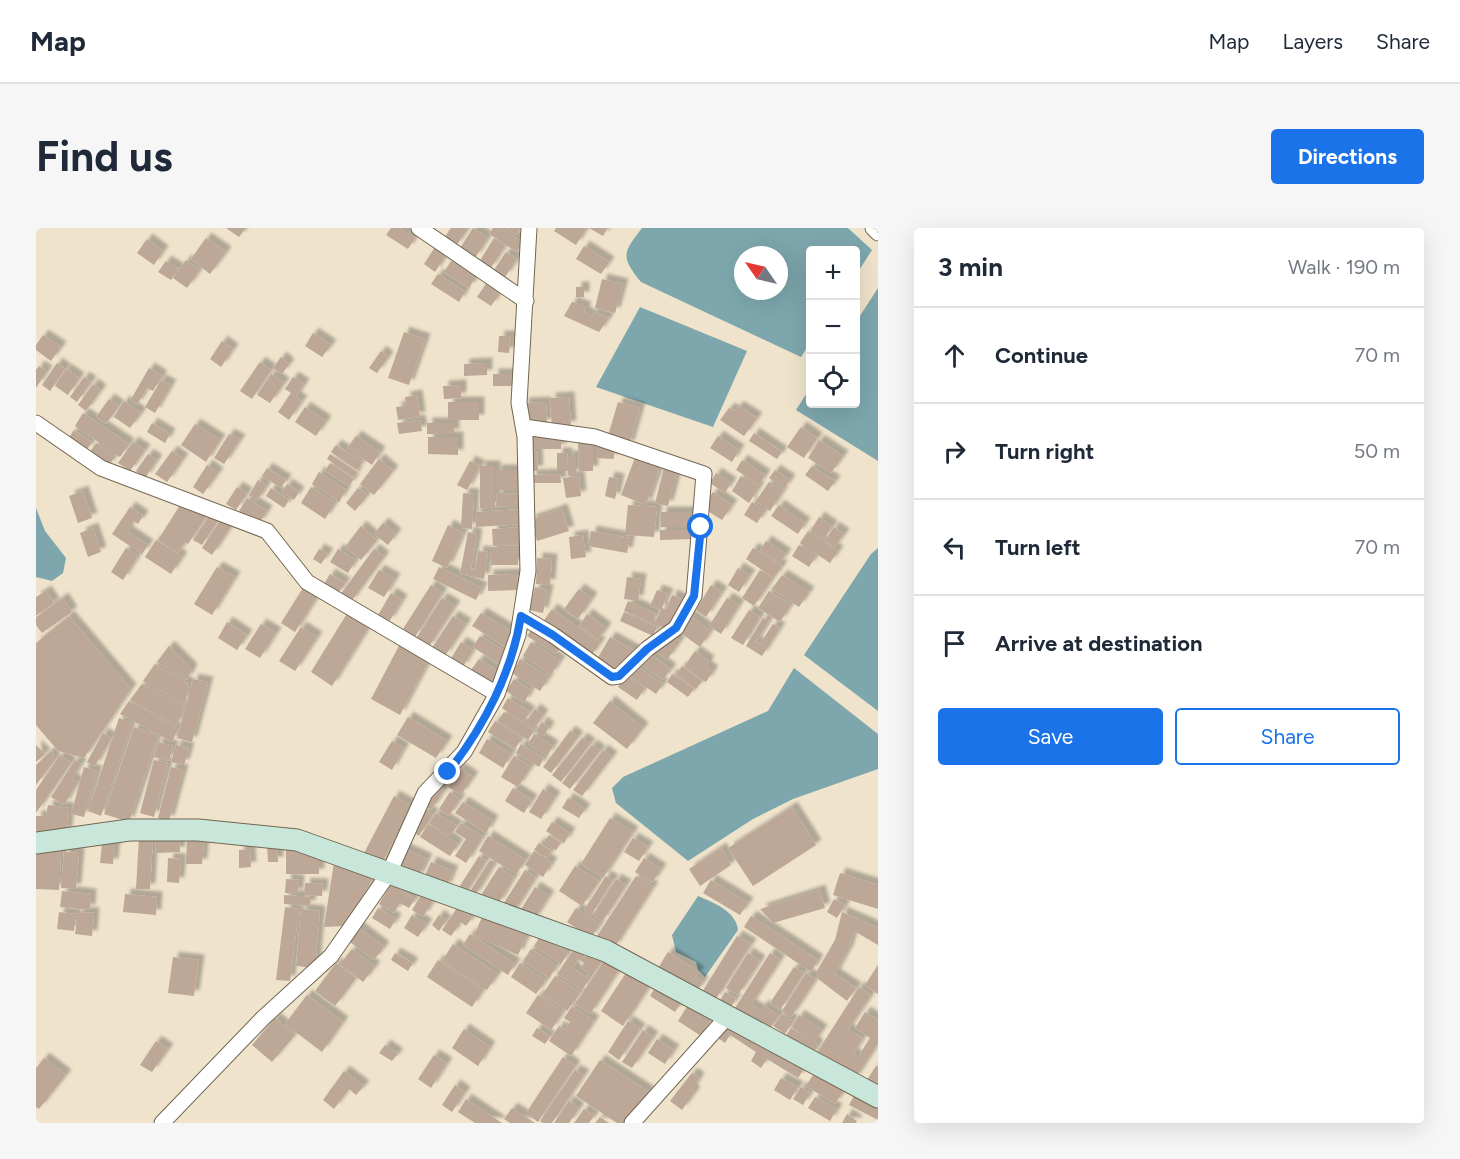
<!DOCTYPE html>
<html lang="en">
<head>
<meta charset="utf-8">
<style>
  body { margin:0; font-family:Figtree,sans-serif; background:#f6f6f7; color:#1f2937 }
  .controls { position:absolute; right:18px; top:18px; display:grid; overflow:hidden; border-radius:6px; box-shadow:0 6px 24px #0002 }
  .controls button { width:54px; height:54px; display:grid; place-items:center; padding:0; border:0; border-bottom:2px solid #e0e1e3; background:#fff; color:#1f2937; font:30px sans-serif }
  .compass { position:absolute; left:698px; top:18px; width:54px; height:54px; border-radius:50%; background:#fff; box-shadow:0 6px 24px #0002; rotate:304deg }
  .stop { position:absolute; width:18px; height:18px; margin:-14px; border:4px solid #1a73e8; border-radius:50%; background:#fff }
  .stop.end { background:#1a73e8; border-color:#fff; box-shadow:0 2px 6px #0008 }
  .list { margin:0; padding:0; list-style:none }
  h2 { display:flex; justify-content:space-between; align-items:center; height:78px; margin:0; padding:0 24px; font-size:26px }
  h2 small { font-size:20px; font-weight:400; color:#747a83 }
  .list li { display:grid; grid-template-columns:39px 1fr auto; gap:18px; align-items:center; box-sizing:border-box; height:96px; padding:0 24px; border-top:2px solid #e0e1e3 }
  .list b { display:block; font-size:22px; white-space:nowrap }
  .list em { font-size:20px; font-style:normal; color:#747a83 }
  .actions { display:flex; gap:12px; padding:18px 24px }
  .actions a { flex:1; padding:14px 0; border:2px solid #1a73e8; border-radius:6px; text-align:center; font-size:21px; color:#1a73e8 }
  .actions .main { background:#1a73e8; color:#fff }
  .icon { flex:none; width:33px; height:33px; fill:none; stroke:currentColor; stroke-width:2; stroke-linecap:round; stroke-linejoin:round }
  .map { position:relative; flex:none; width:842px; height:895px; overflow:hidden; border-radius:6px }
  header { display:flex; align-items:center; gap:36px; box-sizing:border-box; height:84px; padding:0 30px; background:#fff; border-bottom:2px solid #e0e1e3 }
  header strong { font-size:28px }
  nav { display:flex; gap:33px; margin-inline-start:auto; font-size:21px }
  .intro { display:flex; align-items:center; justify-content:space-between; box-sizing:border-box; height:144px; padding:0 36px }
  h1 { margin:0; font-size:42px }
  .button { padding:15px 27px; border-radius:6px; background:#1a73e8; color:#fff; font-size:21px; font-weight:700 }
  main { display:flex; gap:36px; padding:0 36px }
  aside { flex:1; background:#fff; border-radius:6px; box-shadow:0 6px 24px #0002 }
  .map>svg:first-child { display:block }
  .water { fill:#7da7ad; fill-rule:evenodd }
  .building { fill:#bda797; fill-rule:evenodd; filter:url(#shadow) }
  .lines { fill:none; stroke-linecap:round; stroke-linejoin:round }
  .street-casing { stroke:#716752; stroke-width:17 }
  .secondary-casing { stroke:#716752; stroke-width:23 }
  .street { stroke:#fff; stroke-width:15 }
  .secondary { stroke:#c9e6db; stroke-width:21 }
  .route { stroke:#1a73e8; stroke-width:8 }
</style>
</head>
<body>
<header>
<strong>Map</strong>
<nav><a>Map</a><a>Layers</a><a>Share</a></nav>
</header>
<div class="intro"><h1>Find us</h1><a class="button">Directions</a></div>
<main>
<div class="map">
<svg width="842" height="895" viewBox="0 0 842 895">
  <defs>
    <filter id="shadow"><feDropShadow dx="5.5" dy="-5.5" stdDeviation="1.5" flood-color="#0004"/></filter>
  </defs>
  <rect width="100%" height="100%" fill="#efe3cb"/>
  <path class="water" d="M606,0h206l24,22 -16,25v-25h-46v93l-9,14 -160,-75c-21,-26 -18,-29 1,-54zM707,27h36v36h-36z
    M842,60v173l-82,-51 14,-22v16h46v-82z
    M604,79l107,44 -34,76 -117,-40z
    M0,280l9,23 21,27 -3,15 -11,8 -16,-4z
    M842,320v163l-74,-56 67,-101z
    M758,440l84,66v35l-85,30 -40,20 -65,42 -72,-58 -4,-15 11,-11 145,-66z
    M662,668c16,7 38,15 40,34l-33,47 -7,-7 -2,-8 -20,-10 -4,-17z"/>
  <path class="building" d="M190,0h20l-7,9z
    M355,0h8l16,10 -7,11 -22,-14z
    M415,0h17l-12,18 -12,-8z
    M437,0l15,10 -13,20 -15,-10z
    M457,0h8l22,14 -6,10 -28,-18z
    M470,0h15l-4,7z
    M520,0h27l3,1 -10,16 -22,-14z
    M553,0h17l1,1 -4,7z
    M170,10l20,14 -16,22 -19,-15z
    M458,10l11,8 -15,23 -11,-7z
    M111,11l16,12 -9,14 -17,-12z
    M548,18l25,16 -8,12 -25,-15z
    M399,19l11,8 -11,17 -11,-8z
    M470,24l11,7 -12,18 -11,-7z
    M150,32l14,10 -13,18 -14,-10z
    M130,33l13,8 -8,11 -13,-8z
    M415,33l25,16 -7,11 -25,-16z
    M402,46l27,18 -6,10 -28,-18z
    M566,51l21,5 -8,29 -20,-5z
    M452,53l14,9 -11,16 -14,-9z
    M540,59h8v10h-8z
    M536,74l14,5 -2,5 8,4 2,-4 15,6 -10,14 -35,-16z
    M368,104l21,7 -16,46 -21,-7z
    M277,105l18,12 -9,12 -17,-11z
    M7,107l18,12 -10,14 -15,-11v-5z
    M463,108h12l-2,17 -11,-1z
    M186,113l11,8 -12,18 -11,-8z
    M345,123l7,6 -11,16 -8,-5z
    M245,129l8,7 -7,10 -9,-6z
    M224,134l11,8 -19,29 -12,-8z
    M21,135l8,6 -15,22 -8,-6z
    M451,135v12l-23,1v-12z
    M3,138l8,5 -11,17v-18z
    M113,140l13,8 -9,15 -6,-3 -10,17 -7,-4z
    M30,141l13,9 -11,17 -13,-9z
    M235,146l13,9 -14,20 -13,-8z
    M457,146h22v12h-22z
    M48,149l7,5 -14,20 -7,-5z
    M257,149l11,7 -8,13 6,4 -13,19 -11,-8 13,-19 -6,-4z
    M125,152l10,5 -16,28 -10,-6z
    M57,156l8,6 -15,21 -8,-6z
    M425,157v13l-17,1 -1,-13z
    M381,167l3,22 -22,3 -2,-13 10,-1 -1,-9z
    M533,169l2,29 -19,2 -2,-30z
    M73,171l10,7 -13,18 -10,-7z
    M88,173l17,12 -11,15 -16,-11z
    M412,174h31v18h-31z
    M510,174l1,22 -22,1 -2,-22z
    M582,174l22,6 -11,38 -22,-7z
    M702,178l19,12 -13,18 -24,-16 9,-12 6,3z
    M269,179l21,14 -10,15 -21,-14z
    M47,185l46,31 -9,13 -45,-31z
    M384,192l2,11 -23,3 -2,-11z
    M116,195l18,11 -5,9 -18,-11z
    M391,195h27v11h-27z
    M159,196l25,16 -14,22 -25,-17z
    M765,199l16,11 -13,20 -17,-11z
    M38,202l18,12 -6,9 -18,-12z
    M718,205l28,19 -5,7 -28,-18z
    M193,206l11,6 -16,24 -10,-6z
    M492,206h33v15h-33z
    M320,208l24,16 -8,13 -25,-17z
    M682,208l21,14 -7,12 -22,-14z
    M392,209h30v18l-30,-1z
    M783,212l24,16 -12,17 -23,-15z
    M542,213h15v30h-14z
    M97,214l12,8 -15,21 -12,-8z
    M60,215l19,14 -7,9 -19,-13z
    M560,216h18v15l-18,-1z
    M300,217l27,17 -6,8 -26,-18z
    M136,223l11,8 -16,23 -12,-8z
    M491,223h10l1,20h-10z
    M521,225h10l1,14v-11h8v19h-8v-4h-11z
    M112,226l9,6 -12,18 -9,-7z
    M294,226l27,18 -3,5 -27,-18z
    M600,227l25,9 -15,41 -25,-10z
    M343,231l14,12 -19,24 -14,-11z
    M706,232l23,15 -6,10 -23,-15z
    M434,233l10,5 -13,24 -10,-5z
    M294,235l24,16 -5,7 -24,-15z
    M629,236l13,4 -10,38 -13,-3z
    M171,237l11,8 -15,21 -10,-7z
    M444,238h15v42h-15z
    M776,238l23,15 -7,10 -23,-16z
    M231,240l19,12 -5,8 -19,-12z
    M460,242h25v20h-25z
    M739,242l15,10 -6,9 -15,-11z
    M283,244l27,18 -7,12 -27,-18z
    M680,245l15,10 -6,10 -15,-10z
    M524,246l1,9h-30v-8z
    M543,248l2,20 -15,2 -3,-20z
    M705,248l18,11 -10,16 -17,-12z
    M573,249l10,2 -4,20 -10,-3z
    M222,252l9,5 -10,16 -8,-6z
    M733,254l14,9 -13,20 -14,-10z
    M251,256l12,8 -5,8 -12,-8z
    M201,259l10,6 -11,17 -10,-6z
    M275,259l24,16 -10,16 -24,-16z
    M235,260l18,12 -5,8 -18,-12z
    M322,260l10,7 -13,16 -9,-8z
    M47,263l9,27 -14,5 -9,-27z
    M677,264l19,13 -10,15 -19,-12z
    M427,265l11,1 -2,35 -11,-1z
    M461,265l27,1v12h-28z
    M211,270l20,13 -8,13 -20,-13z
    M146,274l24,15 -18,27 -3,-2 -7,11 -20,-13z
    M716,274l13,9 -8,12 -13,-8z
    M592,277l29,2 -3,30 -29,-2z
    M743,277l26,18 -7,11 -27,-18z
    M94,279l13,9 -5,8 -4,-3 -7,10 21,14 -6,9 -30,-20z
    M487,281l1,15 -48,3 -1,-15z
    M526,281l7,22 -32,10 -7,-21z
    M625,284h34l-1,15h-33z
    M175,285l8,6 -17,26 -9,-5z
    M187,288l10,7 -21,32 -10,-7z
    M783,289l13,9 -8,13 -13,-9z
    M347,295l13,11 -8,11 -14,-11z
    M412,297l15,8 -16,35 -15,-7z
    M325,298l16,14 -16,20 -16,-13z
    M484,299v18l-27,1 -1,-17z
    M798,299l10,7 -9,13 -10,-6z
    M57,300l8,24 -13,5 -8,-24z
    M624,302h33v9l-33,1z
    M555,303l39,7 -3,15 -39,-7z
    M772,303l30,20 -8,12 -30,-20z
    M432,304l9,2 -6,35 4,1 3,-19 10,1 -4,27 -24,-5z
    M547,307l3,22 -15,2 -2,-22z
    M120,312l26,17 -11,17 -26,-17z
    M730,313l20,13 -6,9 -20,-13z
    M763,317l17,11 -7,11 -17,-11z
    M455,319h27v18h-27z
    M90,320l12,8 -15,24 -12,-8z
    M717,320l29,18 -8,12 -28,-19z
    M283,321l9,5 -7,10 -8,-5z
    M302,321l18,11 -8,13 -18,-11z
    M338,321l10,8 -34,46 -10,-8z
    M501,330l15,1 -2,26 -14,-1z
    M181,339l18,10 -23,38 -18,-11z
    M403,339l43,21 -6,12 -43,-21z
    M702,340l12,7 -11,17 -11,-7z
    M343,342l16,9 -11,18 -16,-9z
    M724,342l13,8 -19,28 -12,-8z
    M294,346l15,9 -8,12 -14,-9z
    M481,346l1,16 -30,1v-16z
    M746,347l27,17 -10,15 -27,-18z
    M591,349l14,2 -3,22 -14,-2z
    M270,355l14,9 -25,40 -14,-9z
    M395,357l11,8 -27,44 -12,-8z
    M675,357l11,7 -16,25 -10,-7z
    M499,359l13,3 -5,23 -14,-3z
    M543,361l13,9 -14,21 -14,-10z
    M621,362l11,4 -6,14 4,2 6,-15 13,6 -15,30 -16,-7 7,-14 -11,-4z
    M10,363l8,12 -18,13v-19z
    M733,363l22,14 -11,17 -22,-14z
    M355,365l11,7 -13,22 -11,-7z
    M27,370l9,14 -30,21 -6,-8v-8z
    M406,370l13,8 -27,42 -13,-8z
    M691,370l12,7 -18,29 -12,-8z
    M592,373l28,13 -4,9 -28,-12z
    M516,381l48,34 -10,14 -48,-34z
    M713,382l11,7 -17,28 -12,-7z
    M312,384l22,13 -38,61 -21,-14z
    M588,384l33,15 -4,9 -33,-15z
    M445,385l33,20 -9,14 -33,-21z
    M551,386l19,14 -8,12 -19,-14z
    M653,387l22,16 -11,16 -22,-16z
    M33,388l62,73 -47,69 -26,-7 -22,-26v-82z
    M417,388l13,8 -21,32 -13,-8z
    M727,390l6,3 -13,21 4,2 13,-20 7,4 -18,28 -16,-10z
    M191,394l20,13 -10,15 -19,-12z
    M225,396l15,9 -16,25 -15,-9z
    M498,398l29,18 -7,10 -29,-18z
    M265,399l16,10 -22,34 -16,-10z
    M444,408l28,17 -8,12 -27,-18z
    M637,408l7,5 -13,19 -11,-8z
    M574,409l29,16 -24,20 -19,-12z
    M365,414l25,13 -4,7 5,2 -27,51 -29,-16z
    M425,414l12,8 -11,18 -12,-8z
    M495,414l29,19 -9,14 -28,-19z
    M133,418l23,23 -5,11 -30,-18z
    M659,423l14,10 -3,5 7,5 -7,11 -22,-15z
    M612,424l23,17 -8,11 -23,-16z
    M443,431l22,14 -7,11 -23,-14z
    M484,431l29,18 -9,14 -28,-18z
    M119,436l34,20 -4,20 -42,-23z
    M600,437l27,19 -7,10 -27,-19z
    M646,438l20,15 -6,8 -20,-14z
    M636,446l22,15 -6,8 -21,-15z
    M590,447l19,13 -8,12 -19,-13z
    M157,451l15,3 -16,60 -15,-4z
    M478,451l17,11 -7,13 -18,-12z
    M106,456l42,22 -7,20 -47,-26z
    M472,470l22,14 -7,10 -21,-14z
    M93,473l49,28 -6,13 -52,-28z
    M574,473l33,27 -16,21 -34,-26z
    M499,481l8,6 -9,14 -9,-6z
    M468,484l30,19 -6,9 -30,-19z
    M372,489l39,24 -11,17 -39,-23z
    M83,490l13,5 -31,93 -13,-5z
    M459,493l27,17 -7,11 -27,-17z
    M506,494l7,5 -5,9 -8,-5z
    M98,499l24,8 -29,87 -25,-8z
    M534,503l8,6 -27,36 -8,-6z
    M67,505l8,5 -16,28 -8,-4z
    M498,506l19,12 -6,10 -19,-12z
    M546,510l8,6 -29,38 -9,-7z
    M451,511l24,15 -8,14 -24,-15z
    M356,513l12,7 -12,22 -13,-8z
    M122,514l15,4 -4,15 -15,-4z
    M485,516l23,14 -5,9 -23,-14z
    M0,517l9,9 -9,8z
    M140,517l13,3 -5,17 -13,-3z
    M556,517l8,6 -30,38 -8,-6z
    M567,522l9,7 -30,39 -9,-6z
    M15,523l4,9 -19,25v-20z
    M24,527l11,8 -35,50v-23z
    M478,528l17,11 -13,20 -17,-10z
    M39,532l6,4 -9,15 6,3 -14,23 -13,-8z
    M118,532l14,3 -14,54 -14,-4z
    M48,539l13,4 -13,46 -13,-3z
    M135,539l12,3 -14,51 -11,-3z
    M423,540l14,9 -12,18 -13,-8z
    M401,557l7,5 -13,20 -7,-5z
    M477,560l19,12 -8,13 -19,-12z
    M507,561l12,8 -14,22 -12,-7z
    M414,564l10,7 -11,17 -10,-7z
    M358,568l18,10 -31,59 -18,-10z
    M532,570l17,11 -6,9 -17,-10z
    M427,574l30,19 -7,12 -31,-20z
    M12,577l21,3 -2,25 -31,3v-20h10z
    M756,579l24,38 -63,41 -25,-38z
    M389,581l8,5 -14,22 -7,-5z
    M400,585l21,13 -7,10 -21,-13z
    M574,590l23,14 -30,46 -22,-14z
    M516,594l18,11 -6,10 -18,-12z
    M425,595l22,14 -17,26 -11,-7 11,-17 -11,-7z
    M392,596l30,20 -8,12 -30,-19z
    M513,607l12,8 -5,7 -12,-8z
    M452,608l38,24 -10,14 -37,-23z
    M103,609l14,1 -3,51h-14z
    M119,609h24l1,15 -24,1z
    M597,610l15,9 -9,14 -15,-9z
    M151,611l17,1 -2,24h-16z
    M66,615l13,1 -2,20 -13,-1z
    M241,615l1,19h-10l-1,-18z
    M503,615l13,8 -5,7 -13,-8z
    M367,620l24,11 -9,19 -23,-10z
    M685,620l10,17 -31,21 -11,-17z
    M214,621l1,18 -12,1v-18z
    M0,622l25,2 -2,38 -23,-1z
    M250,622h33v24h-33z
    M498,623l18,12 -9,14 -18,-12z
    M28,624l15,1 -3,36 -15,-1z
    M443,628l7,5 -23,36 -7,-5z
    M132,630l13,1 -2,24 -12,-1z
    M608,630l17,11 -9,14 -17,-11z
    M454,632l5,3 -21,34 -5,-4z
    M298,634l39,16 -27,48 -22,1z
    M395,634l22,9 -7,17 -22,-10z
    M539,638l24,15 -17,25 -23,-15z
    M463,639l15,10 -16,27 -17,-9z
    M489,642l11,7 -23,36 -11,-7z
    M804,645l38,12v24l-45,-14z
    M570,648l7,4 -22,35 -7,-5z
    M600,648l17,11 -39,61 -17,-12z
    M250,651l13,1 -1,14 -13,-1z
    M580,651l10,6 -24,37 -9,-7z
    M675,652l37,23 -8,12 -37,-22z
    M269,655l18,1 -1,12 -18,-1z
    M355,656l24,15 -6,9 -9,-5 -6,10 -15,-9z
    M499,659l14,9 -15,24 -14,-9z
    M784,662l5,18 -52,15 -13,-14z
    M26,663l29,3 -1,16 -30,-3z
    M387,664l11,7 -11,18 -11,-7z
    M89,666l32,3 -1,18 -33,-3z
    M248,667l27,2 -1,9 -26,-2z
    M798,671l11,6 -8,13 -10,-6z
    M249,679l14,2 -9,72 -14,-1z
    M342,680l18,11 -6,10 -18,-11z
    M421,680l15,10 -6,8 -5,-4 -10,14 -9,-6z
    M540,680l24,16 -9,14 -24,-16z
    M265,681l19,2 -5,57 -19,-2z
    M23,684l17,2 -2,17 -17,-2z
    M42,684l16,1 -2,23 -17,-2z
    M806,684l36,16v17l-24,-14 -6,19 -13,24 21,14 -9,13 -29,-22 -1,-8 18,-31z
    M376,687l15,9 -9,13 -14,-9z
    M403,687l7,6 -7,10 -7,-6z
    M447,687l44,20 -9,20 -44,-20z
    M715,688l67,44 -7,12 -67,-45z
    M322,699l26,20 -10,13 -27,-20z
    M434,706l45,30 -7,11 -45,-30z
    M505,707l27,18 -7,11 -27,-18z
    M701,708l14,8 -36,56 -13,-8z
    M417,716l45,30 -11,16 -45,-29z
    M316,721l23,18 -12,15 -23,-18z
    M495,721l26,17 -8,12 -26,-17z
    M538,721l12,8 3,-5 13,9 -20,29 -25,-16zM542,731l6,4 -3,5 8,5 -3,4 -13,-9z
    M632,724l31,20 -4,5 8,5 -7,10 -38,-24z
    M359,725l18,10 -5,8 -17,-11z
    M712,725l12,8 -22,34 -12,-7z
    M734,725l10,7 -29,45 9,5 3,-5 16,11 -10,14 -34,-22z
    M137,729l26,3 -5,36 -26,-3z
    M570,730l14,10 -30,46 -15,-10z
    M402,732l45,30 -11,17 -45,-30z
    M300,735l20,15 -21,28 -20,-15z
    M484,735l26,17 -10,14 -25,-17z
    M842,737v29l-13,-9z
    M758,739l10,6 -24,37 -10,-7z
    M592,742l22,15 -27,41 -22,-15z
    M770,745l10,6 -25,38 -9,-6z
    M519,748l25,17 -13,18 -25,-16z
    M620,758l26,16 -7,10 -25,-16z
    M823,759l12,8 -23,35 15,8 -10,16 5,3 12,-19 -15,-10 10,-16 13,8v23l-23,36 -39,-25z
    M689,764l11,7 -6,9 -11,-6z
    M271,767l36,27 -21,30 -37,-28z
    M502,767l25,17 -12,18 -25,-17z
    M652,777l23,14 -10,17 -23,-15z
    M536,778l22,15 -23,35 -22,-15 10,-15 6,4 5,-8 -6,-4z
    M746,786l11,7 -8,13 -12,-8z
    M763,787l23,15 -8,12 4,3 -7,12 -28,-17 8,-12 16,10 -15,-11z
    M239,790l20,17 -23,27 -20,-17z
    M592,793l12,8 -21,31 -11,-8z
    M693,794l75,47 -6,9 -31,-19 -6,9 -10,-7 5,-9 -26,-17 -5,8 -10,-7z
    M501,800l13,9 -5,7 -13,-8z
    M428,801l26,18 -12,19 -26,-18z
    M607,802l10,7 -21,31 -10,-6z
    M621,811l17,11 -9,14 -17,-11z
    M120,813l12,8 -16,23 -12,-7z
    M349,817l13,9 -6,7 -13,-8z
    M398,827l13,8 -16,25 -13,-9z
    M527,829l12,9 -37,56 -12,-9z
    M8,830l22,17 -27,34 -3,-2v-39z
    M564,832l49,32 -20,31h-12l-41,-27z
    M840,838l2,1v24l-13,-8z
    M539,842l9,5 -32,48h-9l-3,-2z
    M308,843l20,15 -8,9 -7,-6 -15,20 -11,-9z
    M779,844l29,18 -9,14 -29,-18z
    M656,845l7,5 -7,12 3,2 -13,18 -12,-9z
    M745,850l17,9 -8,13 -16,-10z
    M419,857l10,7 -13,20 -10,-7z
    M765,859l9,6 -7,12 -10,-6z
    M821,862l21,11v19l-29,-15z
    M779,869l22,12 -7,12 -22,-13z
    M430,871l36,24h-27l-17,-11z
    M533,873l10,7 -10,15h-15z
    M476,880l23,15h-25l-6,-4z
    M548,881l10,7 -5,7h-15z
    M811,886l10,7 -1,2h-14z
    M564,889l9,6h-14z"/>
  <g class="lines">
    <g class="street-casing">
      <path id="street" d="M383,0l107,73
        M837,0l5,5
        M0,195l65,45 166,63 40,51 190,112
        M485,388l32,19 59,42 7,-1 28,-27 29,-21 18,-32 10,-122 -109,-37 -71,-10
        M126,895l101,-105 68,-62 58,-83 36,-80 39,-41 33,-58 21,-59 10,-64 -3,-134 -6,-34 10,-175
        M596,895l96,-107"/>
    </g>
    <g class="secondary-casing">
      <path id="secondary" d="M0,615l93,-13h69l99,10 309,111 272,146"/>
    </g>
    <use href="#street" class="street"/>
    <use href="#secondary" class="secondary"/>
  </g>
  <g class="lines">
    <path class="route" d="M412,544c36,-45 64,-100 73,-156l32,19 59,42 7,-1 28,-27 29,-21 18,-32 7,-69"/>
  </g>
</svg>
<div class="controls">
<button>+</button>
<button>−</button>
<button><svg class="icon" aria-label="locate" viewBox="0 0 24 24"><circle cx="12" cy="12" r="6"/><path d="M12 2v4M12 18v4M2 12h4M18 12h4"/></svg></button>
</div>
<svg class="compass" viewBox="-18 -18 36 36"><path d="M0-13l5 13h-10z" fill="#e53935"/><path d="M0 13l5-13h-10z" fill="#747a83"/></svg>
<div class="stop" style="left:665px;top:299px"></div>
<div class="stop end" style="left:412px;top:544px"></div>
</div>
<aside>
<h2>3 min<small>Walk · 190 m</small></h2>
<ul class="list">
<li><svg class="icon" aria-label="ahead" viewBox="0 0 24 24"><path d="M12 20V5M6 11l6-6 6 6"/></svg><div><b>Continue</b></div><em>70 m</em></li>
<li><svg class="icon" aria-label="right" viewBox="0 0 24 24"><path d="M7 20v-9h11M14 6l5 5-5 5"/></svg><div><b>Turn right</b></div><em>50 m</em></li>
<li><svg class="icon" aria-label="left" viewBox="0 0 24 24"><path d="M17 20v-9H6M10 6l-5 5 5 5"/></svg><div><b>Turn left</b></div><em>70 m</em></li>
<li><svg class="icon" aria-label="arrive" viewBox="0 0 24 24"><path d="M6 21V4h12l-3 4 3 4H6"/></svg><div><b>Arrive at destination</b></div></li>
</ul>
<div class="actions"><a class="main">Save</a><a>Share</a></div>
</aside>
</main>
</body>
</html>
